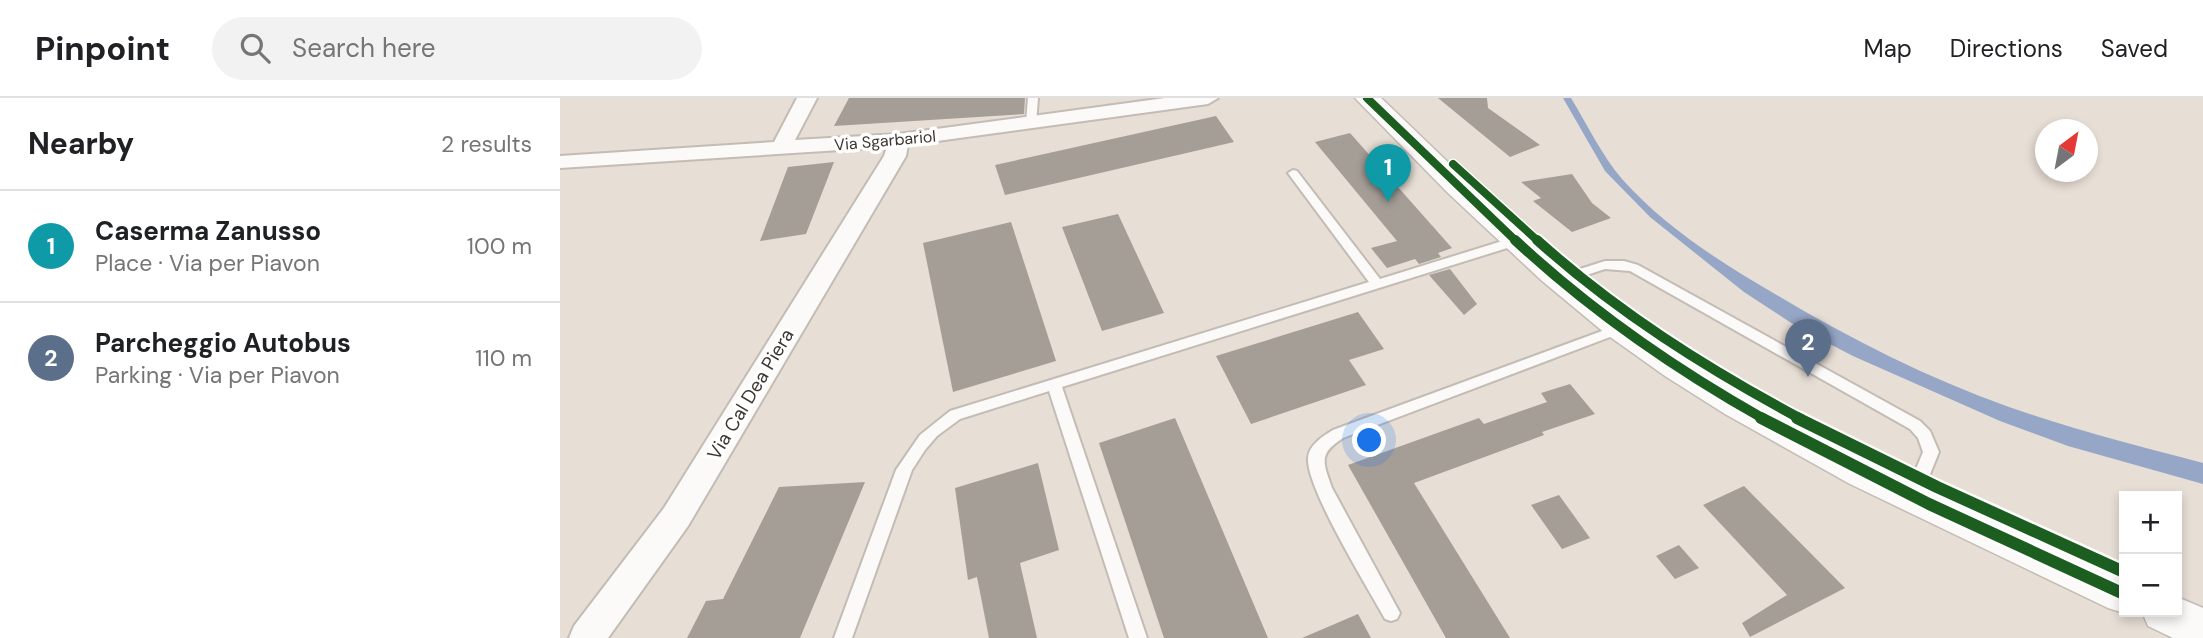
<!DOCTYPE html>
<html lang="en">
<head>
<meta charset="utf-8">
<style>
  body { margin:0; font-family:"DM Sans",sans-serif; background:#f2f2f2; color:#202124 }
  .controls { position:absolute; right:21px; bottom:21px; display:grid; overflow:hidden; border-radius:0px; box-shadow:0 4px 10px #0003 }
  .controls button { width:63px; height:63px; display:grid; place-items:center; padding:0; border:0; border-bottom:2px solid #e0e0e0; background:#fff; color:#202124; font:35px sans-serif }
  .compass { position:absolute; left:1475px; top:21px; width:63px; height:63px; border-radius:50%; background:#fff; box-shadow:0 4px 10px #0003; rotate:32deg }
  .you { position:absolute; left:810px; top:343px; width:24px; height:24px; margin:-18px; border:5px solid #fff; border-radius:50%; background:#1a73e8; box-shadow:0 0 0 10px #1a73e833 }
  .badge { display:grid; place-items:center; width:46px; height:46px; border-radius:50%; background:#78716a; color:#fff; font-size:23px; font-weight:700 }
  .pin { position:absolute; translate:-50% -58px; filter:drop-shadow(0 2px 4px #0008) }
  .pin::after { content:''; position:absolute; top:37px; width:24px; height:21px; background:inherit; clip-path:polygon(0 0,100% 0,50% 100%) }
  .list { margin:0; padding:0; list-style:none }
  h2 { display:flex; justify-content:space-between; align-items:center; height:91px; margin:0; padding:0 28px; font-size:30px }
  h2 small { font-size:23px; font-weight:400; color:#757577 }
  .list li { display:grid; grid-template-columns:46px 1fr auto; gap:21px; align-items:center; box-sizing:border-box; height:112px; padding:0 28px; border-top:2px solid #e0e0e0 }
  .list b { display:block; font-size:26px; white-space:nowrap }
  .list p { margin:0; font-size:23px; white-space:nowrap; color:#757577 }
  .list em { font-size:23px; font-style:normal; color:#757577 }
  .icon { flex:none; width:38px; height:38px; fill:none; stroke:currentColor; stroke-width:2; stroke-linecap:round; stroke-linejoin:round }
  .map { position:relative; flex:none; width:1643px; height:540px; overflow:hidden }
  header { display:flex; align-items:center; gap:42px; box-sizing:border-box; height:98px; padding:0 35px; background:#fff; border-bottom:2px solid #e0e0e0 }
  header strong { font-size:33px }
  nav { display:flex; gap:38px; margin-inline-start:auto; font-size:24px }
  .search { width:490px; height:63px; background:#f2f2f2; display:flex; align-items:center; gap:18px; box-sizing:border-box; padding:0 24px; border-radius:38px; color:#757577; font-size:26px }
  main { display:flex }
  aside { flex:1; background:#fff }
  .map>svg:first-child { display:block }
  .water { fill:#96a6c6 }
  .building { fill:#a59e97 }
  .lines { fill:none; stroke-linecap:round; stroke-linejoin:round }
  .service-casing { stroke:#c3bcb5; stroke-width:4 }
  .minor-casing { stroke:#c3bcb5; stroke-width:4 }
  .tertiary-casing { stroke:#c3bcb5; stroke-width:3 }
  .service { fill:#fbfaf9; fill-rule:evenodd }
  .minor { fill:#fbfaf9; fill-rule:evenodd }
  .tertiary { fill:#fbfaf9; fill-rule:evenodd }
  .cycleway-far2-casing { stroke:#fff; stroke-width:11 }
  .cycleway-far1-casing { stroke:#fff; stroke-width:14 }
  .cycleway-casing { stroke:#fff; stroke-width:17 }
  .cycleway-far2 { stroke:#1b5e20; stroke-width:8 }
  .cycleway-far1 { stroke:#1b5e20; stroke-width:10 }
  .cycleway { stroke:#1b5e20; stroke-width:12 }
  .labels { text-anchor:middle; stroke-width:7; stroke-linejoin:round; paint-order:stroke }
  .far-street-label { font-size:16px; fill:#3d3630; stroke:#fff }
  .street-label { font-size:19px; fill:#3d3630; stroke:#fff }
</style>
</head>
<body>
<header>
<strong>Pinpoint</strong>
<div class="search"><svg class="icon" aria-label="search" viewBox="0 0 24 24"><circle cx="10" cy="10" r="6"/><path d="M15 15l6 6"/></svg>Search here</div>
<nav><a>Map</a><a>Directions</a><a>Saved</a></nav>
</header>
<main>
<aside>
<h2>Nearby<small>2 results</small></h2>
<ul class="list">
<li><span class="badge" style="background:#0f9aa8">1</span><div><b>Caserma Zanusso</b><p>Place · Via per Piavon</p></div><em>100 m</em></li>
<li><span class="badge" style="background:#5c6f8a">2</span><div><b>Parcheggio Autobus</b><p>Parking · Via per Piavon</p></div><em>110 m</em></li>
</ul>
</aside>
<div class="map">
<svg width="1643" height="540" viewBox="0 0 1643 540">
  <rect width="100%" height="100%" fill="#e7ded5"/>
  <path class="water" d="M1003,0h8c16,26 31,58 51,81 41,46 96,82 148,112 76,46 155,86 239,116 63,22 129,39 194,56v21l-135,-38 -68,-25 -147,-65 -54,-28 -55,-36 -94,-75 -45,-46z"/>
  <path class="building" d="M289,0h176l-1,16 -190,12z
    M878,0h49l1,10 52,37 -30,12z
    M656,18l18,26 -229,53 -10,-30z
    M790,35l102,115 -14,5 3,4 -22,7 -4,-5 -28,9 -16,-20 26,-7 -82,-99z
    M274,64l-28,72 -46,7 28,-74z
    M1012,76l20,29 19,15 -39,14 -39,-31 8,-3 -20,-16z
    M558,116l46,99 -62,18 -40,-104z
    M451,124l45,139 -103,31 -30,-149z
    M890,171l27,35 -13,11 -35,-40z
    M798,214l26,37 -35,11 17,25 -115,39 -35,-68z
    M1010,286l25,30 -53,18 2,3 -130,48 96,155h-64l-98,-173 131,-47 5,6 63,-22 -6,-9z
    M615,320l93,220h-104l-65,-195z
    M478,365l21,87 -39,13 17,75h-48l-12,-61 -9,3 -13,-92z
    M305,384l-65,156h-113l19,-37 17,-2 56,-112z
    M1184,388l101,102 -95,49 -8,-14 45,-28 -84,-90z
    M999,397l31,43 -28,11 -31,-44z
    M1119,447l20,23 -24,11 -19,-23z
    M798,516l13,24h-69z"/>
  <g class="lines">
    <g class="service-casing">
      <path id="service" d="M468,0h10l-2,25 -5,3 -5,-3z
        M733,72l4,1 83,108 132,-41h8l2,3 -2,3 -458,143 85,251h-18l-80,-247 -89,28 -23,17 -12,14 -13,20 -60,168h-18l62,-168 24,-35 30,-24 419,-129 -81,-109z
        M1045,163h19l14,4 282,156 10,10 9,21 -20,49 -6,1 -6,-1 -2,-5 18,-44 -5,-14 -8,-9 -280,-158 -25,-2 -46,15 -6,-4 2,-3z
        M1061,226l5,1 2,3 -2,3 -283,107c-25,16 -20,24 -11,50l68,125 -3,6 -6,2 -6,-2c-17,-31 -79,-131 -77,-161 1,-13 15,-22 25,-28z"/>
    </g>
    <g class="minor-casing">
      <path id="minor" d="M237,0h20l-22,42 104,-6 266,-36h53l-10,6 -300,41 -2,11 -218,370 -80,112h-39l5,-12 90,-118 220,-352 3,-9 -327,21v-12l214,-14z"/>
    </g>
    <g class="tertiary-casing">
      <path id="tertiary" d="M795,0h26c80,76 159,157 250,221 152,107 324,179 493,255v38h4l-4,1 -16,-5 -258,-124 -125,-70 -60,-38 -59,-42 -65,-54 -93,-87z
        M1617,499l26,11v30h-30l-25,-12 -6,-14h35z"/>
    </g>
    <use href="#service" class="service"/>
    <use href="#minor" class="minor"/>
    <use href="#tertiary" class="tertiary"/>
    <g class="cycleway-far2-casing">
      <path id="cycleway-far2" d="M807,0l150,144
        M893,66l86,78"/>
    </g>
    <g class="cycleway-far1-casing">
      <path id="cycleway-far1" d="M955,142c75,70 160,129 249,179
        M977,142c80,72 169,128 264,179"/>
    </g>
    <g class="cycleway-casing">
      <path id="cycleway" d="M1201,320l168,86 195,90
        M1237,320l140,69 187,85"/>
    </g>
    <use href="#cycleway-far2" class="cycleway-far2"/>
    <use href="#cycleway-far1" class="cycleway-far1"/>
    <use href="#cycleway" class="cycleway"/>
  </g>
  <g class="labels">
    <g class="far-street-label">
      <text transform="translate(325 42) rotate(-5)" y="6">Via Sgarbariol</text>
    </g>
    <g class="street-label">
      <text transform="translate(190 296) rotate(-59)" y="7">Via Cal Dea Piera</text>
    </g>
  </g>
</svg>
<div class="controls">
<button>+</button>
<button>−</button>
</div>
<svg class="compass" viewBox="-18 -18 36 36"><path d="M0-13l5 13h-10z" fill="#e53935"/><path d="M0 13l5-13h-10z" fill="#757577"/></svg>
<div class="you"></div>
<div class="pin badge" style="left:828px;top:104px;background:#0f9aa8">1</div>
<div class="pin badge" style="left:1248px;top:279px;background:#5c6f8a">2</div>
</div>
</main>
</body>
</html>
